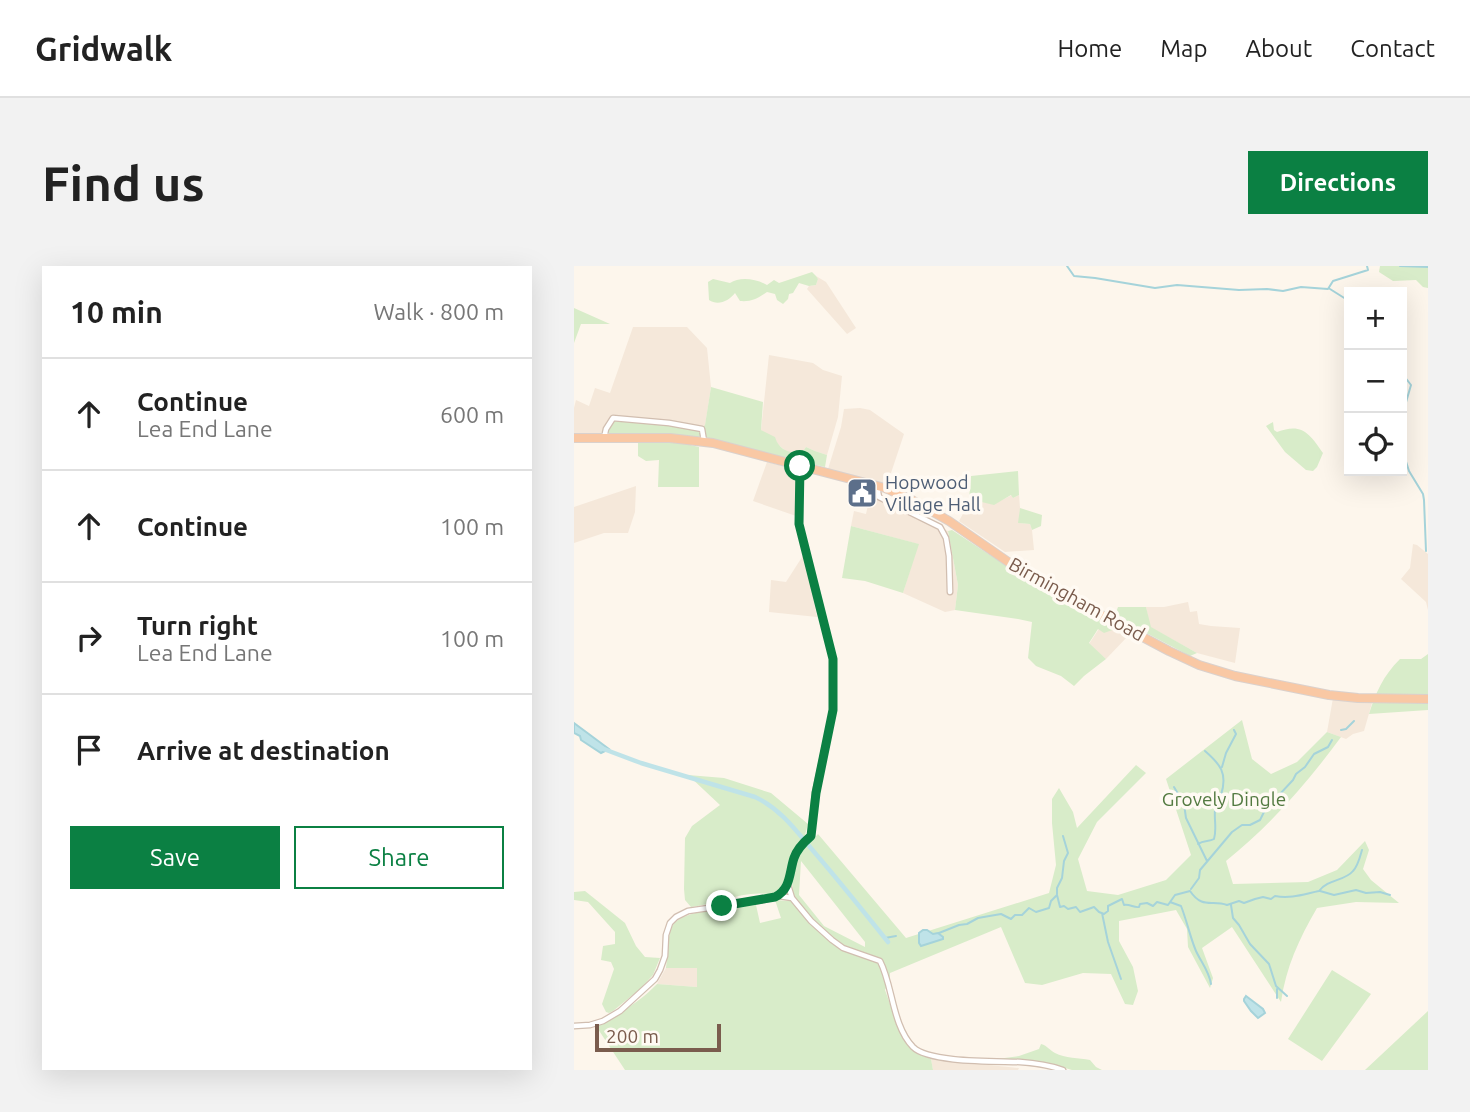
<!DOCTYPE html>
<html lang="en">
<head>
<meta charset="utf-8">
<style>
  body { margin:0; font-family:Ubuntu,sans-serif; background:#f2f2f2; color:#222 }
  .controls { position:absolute; right:21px; top:21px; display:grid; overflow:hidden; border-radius:0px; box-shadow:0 7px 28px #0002 }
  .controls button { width:63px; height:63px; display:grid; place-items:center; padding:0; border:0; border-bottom:2px solid #e0e0e0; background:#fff; color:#222; font:35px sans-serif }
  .scale { position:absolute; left:21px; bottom:18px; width:126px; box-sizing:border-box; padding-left:7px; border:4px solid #7a5c4d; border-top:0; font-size:19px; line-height:24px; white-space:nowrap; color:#7a5c4d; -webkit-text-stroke:5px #fffaf3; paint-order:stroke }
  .stop { position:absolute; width:21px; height:21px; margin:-16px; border:5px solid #0b8043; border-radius:50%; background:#fff }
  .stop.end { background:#0b8043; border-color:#fff; box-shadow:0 2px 7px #0008 }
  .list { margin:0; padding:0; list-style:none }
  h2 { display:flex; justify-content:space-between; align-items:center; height:91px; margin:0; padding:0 28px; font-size:30px }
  h2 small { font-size:23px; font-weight:400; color:#767676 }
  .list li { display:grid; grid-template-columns:46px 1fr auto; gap:21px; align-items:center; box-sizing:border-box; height:112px; padding:0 28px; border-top:2px solid #e0e0e0 }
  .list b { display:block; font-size:26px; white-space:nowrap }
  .list p { margin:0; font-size:23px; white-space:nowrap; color:#767676 }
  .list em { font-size:23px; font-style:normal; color:#767676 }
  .actions { display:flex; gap:14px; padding:21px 28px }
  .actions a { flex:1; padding:16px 0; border:2px solid #0b8043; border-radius:0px; text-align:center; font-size:24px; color:#0b8043 }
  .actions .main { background:#0b8043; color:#fff }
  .icon { flex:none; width:38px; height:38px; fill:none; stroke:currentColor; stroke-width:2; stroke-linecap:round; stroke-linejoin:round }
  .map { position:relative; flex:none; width:854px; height:804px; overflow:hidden; border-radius:0px }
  header { display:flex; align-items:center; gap:42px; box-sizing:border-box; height:98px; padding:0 35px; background:#fff; border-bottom:2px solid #e0e0e0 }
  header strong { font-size:33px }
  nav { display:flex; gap:38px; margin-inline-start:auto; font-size:24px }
  .intro { display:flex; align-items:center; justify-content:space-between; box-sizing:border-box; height:168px; padding:0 42px }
  h1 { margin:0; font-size:49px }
  .button { padding:18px 32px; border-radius:0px; background:#0b8043; color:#fff; font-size:24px; font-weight:700 }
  main { display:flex; gap:42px; padding:0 42px }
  aside { flex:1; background:#fff; border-radius:0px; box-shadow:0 7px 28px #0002 }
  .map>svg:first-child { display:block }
  .residential { fill:#f5e8da }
  .green { fill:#d8ecc9; fill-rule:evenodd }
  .water { fill:#bfe3e8; stroke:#a5d3da; stroke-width:2 }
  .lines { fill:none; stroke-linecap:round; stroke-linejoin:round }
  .stream { stroke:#a5d3da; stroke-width:2 }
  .canal { stroke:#bfe3e8; stroke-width:4.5 }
  .minor-casing { stroke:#d1beb0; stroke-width:7 }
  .trunk-casing { stroke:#dad1cd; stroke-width:10 }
  .minor { stroke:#fff; stroke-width:4.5 }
  .trunk { stroke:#f9c8a4; stroke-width:8 }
  .route { stroke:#0b8043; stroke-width:9 }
  .labels { text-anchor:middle; stroke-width:7; stroke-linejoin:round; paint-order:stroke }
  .service-label { font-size:19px; fill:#4e5e75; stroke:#fffaf3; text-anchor:start }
  .street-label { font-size:19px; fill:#7a5c4d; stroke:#fffaf3 }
  .park-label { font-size:19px; fill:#537a41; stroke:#fffaf3 }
</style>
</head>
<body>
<header>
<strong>Gridwalk</strong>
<nav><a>Home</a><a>Map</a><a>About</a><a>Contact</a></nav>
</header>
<div class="intro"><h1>Find us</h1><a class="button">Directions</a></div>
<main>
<aside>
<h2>10 min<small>Walk · 800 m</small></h2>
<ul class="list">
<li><svg class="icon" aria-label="ahead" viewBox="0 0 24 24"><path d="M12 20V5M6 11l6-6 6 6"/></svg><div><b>Continue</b><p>Lea End Lane</p></div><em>600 m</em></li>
<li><svg class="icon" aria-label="ahead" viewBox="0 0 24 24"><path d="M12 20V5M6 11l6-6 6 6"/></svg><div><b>Continue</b></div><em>100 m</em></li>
<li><svg class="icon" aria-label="right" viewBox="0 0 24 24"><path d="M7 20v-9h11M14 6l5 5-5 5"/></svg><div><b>Turn right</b><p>Lea End Lane</p></div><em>100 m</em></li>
<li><svg class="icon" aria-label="arrive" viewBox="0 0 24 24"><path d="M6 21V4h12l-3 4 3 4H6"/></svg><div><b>Arrive at destination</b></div></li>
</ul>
<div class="actions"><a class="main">Save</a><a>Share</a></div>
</aside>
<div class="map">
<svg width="854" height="804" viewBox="0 0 854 804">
  <rect width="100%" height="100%" fill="#fdf6ec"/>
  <path class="residential" d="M242,10l10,6 30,46 -9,6 -40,-45 2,-3 7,-1 2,-6z
    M59,61h54l20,21 4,39 -6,39 -92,-10 -6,5 -6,13 -27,-1v-25l2,-8 13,6 6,-18 15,5z
    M195,89l44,8 10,7 19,6 -4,41 -11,38 -12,-4 -9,-4 -5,7 -14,-2 -26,-22z
    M286,142l10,2 34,24 -17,51 -59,-16 13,-42 3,-18z
    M193,196l30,8 -1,46 -43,-15z
    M62,220l-1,26 -7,21h-24l-30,10v-36z
    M298,222l6,10 70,33 10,54 -3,25 -10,2 -42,-19 15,-49 -67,-18 3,-15 12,3z
    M438,229l1,3 6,-3 1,13 -1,15 11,1 2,6 2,20 -29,2 -46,-31 9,-16 1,-6 25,5z
    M839,278l4,1 11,9v56l-2,-8 -25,-23 9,-11z
    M230,288l13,63 -48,-5 2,-32 15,2z
    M614,336l2,10 7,-1 2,13 12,2 29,2 -5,35 -38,-10 -47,-26 -4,-20h18z
    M530,355l25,14 -23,24 -17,-15z
    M759,432l39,5 -8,28 -11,3 -7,5 -19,-7z
    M92,702h31v19l-40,-3z
    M357,793l88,9 -1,2h-85z"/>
  <path class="green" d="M806,0h48v22l-5,-1 -7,-7 -23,1 -14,-9z
    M238,6l4,4 2,3 -2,6 -7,1 -10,-3 -6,10 -4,1 -1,5 -5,5 -6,-4 -2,-6 -8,-2c-9,6 -15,10 -27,9l-5,-8c-6,8 -17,13 -26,7l-1,-18 5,-3 17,4c10,-7 27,-4 37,2l7,-5 5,3z
    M0,42l36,16h-29l-7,19z
    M137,121l52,15 -2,28 14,7c4,13 13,15 26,17l5,-7 9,4 12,4 -2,12 -115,-27 -39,-5 -64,-1v-5l6,-8 46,3 41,6 5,-5z
    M699,156l1,8 3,2c25,-10 33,2 46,21l-6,14 -4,4 -7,-1 -21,-18 -19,-26z
    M103,176l22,5v40h-41l1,-27 -13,1 -8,-5v-13z
    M444,205l1,24 -6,3 -2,-3 -17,10 -25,-6 2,-23z
    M446,242l22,7 -1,11 -9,4 -2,-6 -12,-1z
    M277,260l68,18 -16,49 -38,-12 -23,-3z
    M378,264l85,56 81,42 -14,5 -6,-4 -9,14 17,16 -22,17 -10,10 -13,-10 -25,-10 -8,-8 4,-36 -14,-3 -63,-9 3,-25 -10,-54z
    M544,341h28l5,20 46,26 -7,3 -59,-31 -16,-10z
    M854,388v56l-59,4c7,-22 14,-38 31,-55h21z
    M668,454l10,39 19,15 26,-12 30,-30 14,5c-33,45 -71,89 -115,124l7,23 75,-2 29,-12 28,-29 4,9 -6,19 8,11 28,23 -43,-1 -39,6c-18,31 -31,59 -36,94l-49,-75 -30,21 11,30 -3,10 -22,-41 -1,-18 -11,-19 -57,11v20l14,26 5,24 -5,14 -8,-1 -14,-30 -28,-1 -41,12 -17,-2 -24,-56 -111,46v6l-5,11c11,29 15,56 46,69l2,11h-308l-29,-44c22,-12 44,-24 61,-42l40,3v-19h-31c2,-11 1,-34 7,-43 10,-16 64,-18 83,-20l4,18 21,-5 -6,-18 14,1 4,-6 -1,-13 -5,-1 -11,15c-26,-9 -59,8 -85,11l-6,-7 -1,-11 1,-51 7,-12 28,-21 -32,-30 36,3 47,15 37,31 -3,11 -12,17 5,3 20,-21 88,104 143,-45 7,-28 -4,-42v-24l7,-11 14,24 4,16 59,-63 10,8 -49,49 -19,37 9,32 31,4 48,-15 25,-25 -25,-76zM227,595l64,81v5l-41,-21 -25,-31z
    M11,625l40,32 11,23 9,11 15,1 -7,17 -13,14 -27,22 -4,2 -3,-1 -4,-8 12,-35 -3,-7 -10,-2 2,-14 12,-2v-12l-27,-30 -14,-2v-8z
    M758,704l39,24 -49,67 -34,-22z
    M854,745v59h-63z
    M467,778c7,2 8,6 14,9 10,5 24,5 35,7l6,7 6,3h-30l-24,-7 -51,-4 22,-3 20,-7z"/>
  <path class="water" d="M0,457l35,26 -8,4 -20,-13 -1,-4 -6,-3z
    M349,664h4l6,4 5,-1 5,4v2l-22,7 -2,-3v-10z
    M672,730l17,13 2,4 -7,5 -7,-7 -7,-10v-2z"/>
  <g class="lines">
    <path class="stream" d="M493,0l7,10 21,2 60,10 22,-3 62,5 28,-1 16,2 18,-4 27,2 5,-8 35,-11 -1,-4
      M826,0l28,1
      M756,23l19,12
      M828,104l2,6 7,9 -9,31v33l7,22 14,23 1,6 2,51
      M767,464l5,-1 8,-8
      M648,501l4,-14 10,-19 -2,-4
      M600,521l10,17 2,14 21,43
      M624,578c6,-4 11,-2 16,-5 3,-10 0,-19 1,-29 1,-6 5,-10 6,-15 7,-22 -1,-31 -16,-44
      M617,623l8,-11 1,-8 32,-38 10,-7h8l10,-5 5,-10 28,-30 3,-6 9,-7 9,-13 14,-7 4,-7
      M746,625l14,4 22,-5 10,3 14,-1 10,3
      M483,628v-6l5,-10 2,-17 4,-8 -5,-17
      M596,636l11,4c6,15 9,31 15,45 5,11 13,20 15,33
      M657,639l2,13 6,7 11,19 19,20 7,22 11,10
      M528,647l6,29 13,37
      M365,667l20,-8 8,-1 11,-6 23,-4 10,5 4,-4h7l7,-7 7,4 13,-4 2,-7 6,-6 3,12 4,-1 4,3 8,-2 4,5 14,-5 5,5 5,2 4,-3v-5l14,-7 2,6c6,-1 10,3 15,2l1,-3 7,-1 6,3 4,-4 11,3 7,-10 15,-4c13,19 22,8 37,14l12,-4 5,2 11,-4 8,-2 8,2 4,-3c16,3 29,-2 44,-5 9,-12 26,-10 34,-20 5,-5 7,-14 9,-21
      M311,672l11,-2
      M703,723v9"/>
    <path class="canal" d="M27,482l40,15 114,34c26,12 42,35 60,56 25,29 49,59 73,89"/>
    <g class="minor-casing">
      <path id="minor" d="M30,172l2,-9 7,-11 56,5 33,6 2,12
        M303,221l2,10 61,30 6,11 3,18 1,36
        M214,619l4,13 19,23 21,19 11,8 37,13c13,25 12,64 33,86 16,16 84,14 107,15 15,1 29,3 43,8
        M205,630c11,-11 11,-23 15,-37 3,-10 10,-17 17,-23l4,-43 18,-83v-51l-34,-135 1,-58
        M0,760l16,-1 13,-4 17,-10 35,-32 5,-9 5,-14 1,-21 4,-12 6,-6 12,-6 75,-11 16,-4 13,2"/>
    </g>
    <g class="trunk-casing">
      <path id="trunk" d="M0,172h96l43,5 172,45 27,12 37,21 81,56 139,74 30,14 36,11 94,19 29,3 70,1"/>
    </g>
    <use href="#minor" class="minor"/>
    <use href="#trunk" class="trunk"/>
  </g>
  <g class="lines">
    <path class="route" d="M148,640l53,-9c16,-8 14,-24 19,-39 3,-9 10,-16 17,-22l5,-43 17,-83v-51l-34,-135 1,-58"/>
  </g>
  <defs>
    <g id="civic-square" transform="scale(1.575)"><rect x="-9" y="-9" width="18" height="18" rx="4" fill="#5c6f8a" stroke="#fffaf3"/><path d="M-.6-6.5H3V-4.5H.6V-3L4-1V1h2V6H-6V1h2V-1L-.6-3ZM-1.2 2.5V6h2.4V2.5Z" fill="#fff"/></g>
  </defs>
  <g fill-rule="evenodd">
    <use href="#civic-square" x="288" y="227"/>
  </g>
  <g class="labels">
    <g class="service-label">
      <text x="311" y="223">Hopwood<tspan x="311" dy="22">Village Hall</tspan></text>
    </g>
    <g class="street-label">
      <text transform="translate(503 333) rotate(29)" y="7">Birmingham Road</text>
    </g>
    <g class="park-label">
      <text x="650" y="540">Grovely Dingle</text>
    </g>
  </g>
</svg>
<div class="controls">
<button>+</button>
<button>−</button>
<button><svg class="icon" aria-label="locate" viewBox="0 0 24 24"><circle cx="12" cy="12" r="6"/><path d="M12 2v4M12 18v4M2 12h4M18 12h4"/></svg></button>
</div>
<div class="scale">200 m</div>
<div class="stop" style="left:226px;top:200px"></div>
<div class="stop end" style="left:148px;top:640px"></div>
</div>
</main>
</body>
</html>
